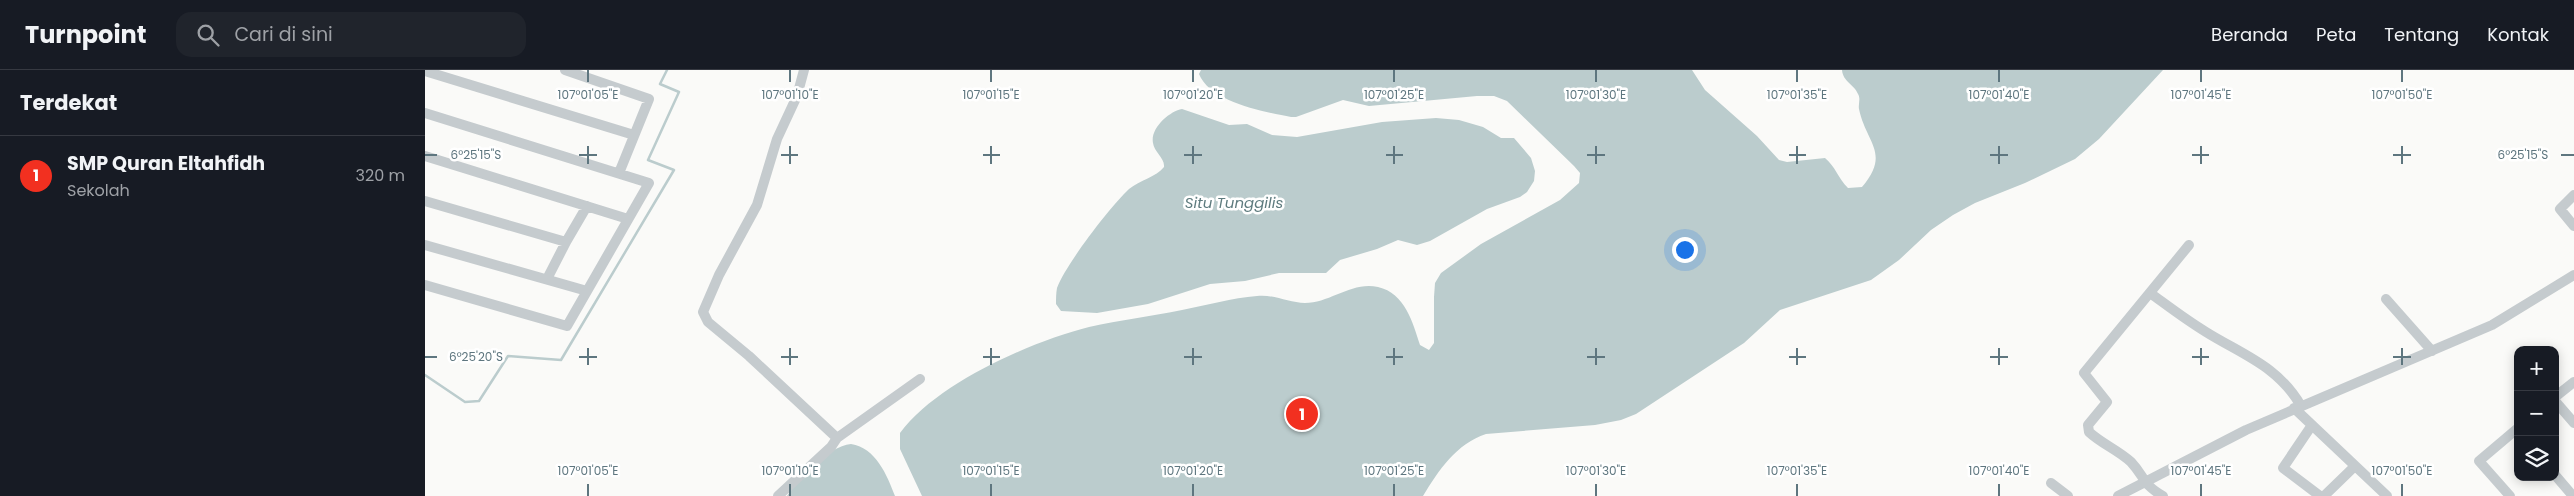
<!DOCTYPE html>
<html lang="id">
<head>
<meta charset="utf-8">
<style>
  body { margin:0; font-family:Poppins,sans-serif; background:#20242c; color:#f1f3f6 }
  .controls { position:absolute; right:15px; bottom:15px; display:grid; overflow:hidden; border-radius:10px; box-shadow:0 2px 12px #0003 }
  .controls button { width:45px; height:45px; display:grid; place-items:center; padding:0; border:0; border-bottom:1px solid #363941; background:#171b24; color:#f1f3f6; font:25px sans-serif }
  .you { position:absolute; left:1259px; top:179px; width:18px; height:18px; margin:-12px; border:4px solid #fff; border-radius:50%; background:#1a73e8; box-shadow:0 0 0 8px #1a73e833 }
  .badge { display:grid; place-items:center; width:32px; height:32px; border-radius:50%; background:#f23020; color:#fff; font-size:16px; font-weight:700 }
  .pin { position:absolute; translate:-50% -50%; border:2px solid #fff; box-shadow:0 1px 5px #0006 }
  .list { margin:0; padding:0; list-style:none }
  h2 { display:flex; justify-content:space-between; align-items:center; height:65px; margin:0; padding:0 20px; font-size:21px }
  h2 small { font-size:16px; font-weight:400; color:#9ea1a6 }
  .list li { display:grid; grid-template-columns:32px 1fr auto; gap:15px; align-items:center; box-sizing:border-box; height:80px; padding:0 20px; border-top:1px solid #363941 }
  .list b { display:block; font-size:19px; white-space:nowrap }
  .list p { margin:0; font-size:16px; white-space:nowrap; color:#9ea1a6 }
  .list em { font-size:16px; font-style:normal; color:#9ea1a6 }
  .icon { flex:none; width:28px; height:28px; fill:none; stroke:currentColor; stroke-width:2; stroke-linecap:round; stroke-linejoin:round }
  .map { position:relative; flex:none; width:2149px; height:426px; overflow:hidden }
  header { display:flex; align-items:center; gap:30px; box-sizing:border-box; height:70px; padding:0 25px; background:#171b24; border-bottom:1px solid #363941 }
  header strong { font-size:24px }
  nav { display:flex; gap:28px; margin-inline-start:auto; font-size:18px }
  .search { width:350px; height:45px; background:#20242c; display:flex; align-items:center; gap:12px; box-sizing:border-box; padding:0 18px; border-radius:15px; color:#9ea1a6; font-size:19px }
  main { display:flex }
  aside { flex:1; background:#171b24 }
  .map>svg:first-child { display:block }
  .water { fill:#bbcccd }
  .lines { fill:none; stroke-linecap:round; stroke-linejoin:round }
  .stream { stroke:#bbcccd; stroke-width:2.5 }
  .minor { stroke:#c5cbce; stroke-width:10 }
  .ticks { fill:none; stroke:#5e767f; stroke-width:2 }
  .labels { text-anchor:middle; stroke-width:5; stroke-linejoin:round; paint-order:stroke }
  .water-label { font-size:15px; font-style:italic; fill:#5e7b7e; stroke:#fff }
  .ticks-label { font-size:12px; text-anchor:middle; fill:#5e767f; stroke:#fff; stroke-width:5; stroke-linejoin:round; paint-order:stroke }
</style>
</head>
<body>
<header>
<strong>Turnpoint</strong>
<div class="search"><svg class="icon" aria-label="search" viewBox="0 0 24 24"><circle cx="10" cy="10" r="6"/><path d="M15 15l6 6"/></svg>Cari di sini</div>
<nav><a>Beranda</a><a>Peta</a><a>Tentang</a><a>Kontak</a></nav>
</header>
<main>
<aside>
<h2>Terdekat<small></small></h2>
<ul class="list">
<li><span class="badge">1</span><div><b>SMP Quran Eltahfidh</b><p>Sekolah</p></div><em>320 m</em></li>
</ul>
</aside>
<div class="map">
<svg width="2149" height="426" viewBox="0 0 2149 426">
  <rect width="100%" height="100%" fill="#fafaf8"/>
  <path class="water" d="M776,0h491l13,20 52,46 22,24 8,2 38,-4c10,8 13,20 23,30l14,-1c29,-34 4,-44 -3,-78 -1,-5 2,-10 -1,-15 -4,-10 -15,-12 -16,-24h321l-64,69 -24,20 -50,24 -50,20 -22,12 -22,15 -32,30 -28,20 -91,30 -36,33 -108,71 -15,6 -26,5 -109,9c-30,10 -47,36 -63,62h-501l-22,-47v-16c37,-50 130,-91 189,-106 31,-7 63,-11 93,-17 25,-5 50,-12 75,-14 17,-2 32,7 48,7 25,0 47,-22 73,-16 27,6 35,36 42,58l9,5 5,-7v-46l1,-14 6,-10 40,-29 79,-44 19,-17 1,-10 -6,-7 -67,-65 -13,-5h-17l-108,10 -26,-6 -47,17h-5c-27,-5 -81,-15 -92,-43z
    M757,39l47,16 18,-1 25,11 25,2 85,-15 54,-4 23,2 24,7 18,11h13l17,20 4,13 -1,10 -7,11 -7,5 -33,12 -57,32 -13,4 -19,-5 -21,9 -37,11 -14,13h-47l-34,8 -35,3 -62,20 -51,9 -36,-2 -5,-7c0,-5 0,-11 1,-16 9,-24 53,-81 72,-99 11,-9 27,-12 35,-22 1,-9 -10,-15 -11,-24 -3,-15 17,-32 29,-34z
    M426,374c25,4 36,31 44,52h-108c14,-20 40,-49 64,-52z"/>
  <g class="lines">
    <path class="stream" d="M0,305l40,27 14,-1 29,-45 53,4 113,-190 -26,-10 31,-68 -19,-8 7,-14"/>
    <path class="minor" d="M140,0l84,29 -30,74
      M379,0l-7,26 -20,43 -20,66 -38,70 -16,37 5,10 41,34 88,82
      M0,1l209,64
      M0,43l224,70 -82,143 -142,-41
      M0,86l203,63
      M2149,125l-14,14 14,17
      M0,131l141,41 -19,37
      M141,172l21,-36
      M0,175l162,46
      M1725,223c18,13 36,27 56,39 37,23 72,34 95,74
      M1961,229l46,52
      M2130,327l19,-15
      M2130,331l19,22
      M1869,338l93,88
      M1887,355l-29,43 37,28
      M2130,405l18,21
      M1626,413l17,13
      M353,426l53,-49 6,-9 83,-59
      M1693,426l128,-66 246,-105 82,-50
      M1738,426c-21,-12 -18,-19 -32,-34 -13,-12 -29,-18 -42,-30l-1,-7 19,-23 -23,-29 105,-128
      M1899,426l31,-30
      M2085,426l-31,-35 39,-33"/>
  </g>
  <path class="ticks" d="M163,0v12M365,0v12M566,0v12M768,0v12M969,0v12M1171,0v12M1372,0v12M1574,0v12M1776,0v12M1977,0v12M163,76v18M365,76v18M566,76v18M768,76v18M969,76v18M1171,76v18M1372,76v18M1574,76v18M1776,76v18M1977,76v18M0,85h12M154,85h18M356,85h17M558,85h17M759,85h18M961,85h17M1162,85h18M1364,85h17M1565,85h18M1767,85h17M1968,85h18M2136,85h13M163,278v17M365,278v17M566,278v17M768,278v17M969,278v17M1171,278v17M1372,278v17M1574,278v17M1776,278v17M1977,278v17M0,287h12M154,287h18M356,287h17M558,287h17M759,287h18M961,287h17M1162,287h18M1364,287h17M1565,287h18M1767,287h17M1968,287h18M163,414v12M365,414v12M566,414v12M768,414v12M969,414v12M1171,414v12M1372,414v12M1574,414v12M1776,414v12M1977,414v12"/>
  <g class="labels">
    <g class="water-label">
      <text x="809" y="138">Situ Tunggilis</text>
    </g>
  </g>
  <g class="ticks-label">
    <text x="163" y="29">107°01'05"E</text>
    <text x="365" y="29">107°01'10"E</text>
    <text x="566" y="29">107°01'15"E</text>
    <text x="768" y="29">107°01'20"E</text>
    <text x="969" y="29">107°01'25"E</text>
    <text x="1171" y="29">107°01'30"E</text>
    <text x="1372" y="29">107°01'35"E</text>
    <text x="1574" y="29">107°01'40"E</text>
    <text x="1776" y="29">107°01'45"E</text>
    <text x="1977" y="29">107°01'50"E</text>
    <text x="51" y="89">6°25'15"S</text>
    <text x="2098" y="89">6°25'15"S</text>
    <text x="51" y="291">6°25'20"S</text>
    <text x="163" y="405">107°01'05"E</text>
    <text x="365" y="405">107°01'10"E</text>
    <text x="566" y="405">107°01'15"E</text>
    <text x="768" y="405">107°01'20"E</text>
    <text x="969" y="405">107°01'25"E</text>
    <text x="1171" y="405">107°01'30"E</text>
    <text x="1372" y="405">107°01'35"E</text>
    <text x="1574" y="405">107°01'40"E</text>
    <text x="1776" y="405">107°01'45"E</text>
    <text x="1977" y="405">107°01'50"E</text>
  </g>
</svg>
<div class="controls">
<button>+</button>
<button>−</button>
<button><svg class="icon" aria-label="layers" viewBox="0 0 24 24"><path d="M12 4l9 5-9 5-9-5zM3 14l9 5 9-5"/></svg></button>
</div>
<div class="you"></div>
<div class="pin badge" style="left:877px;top:344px">1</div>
</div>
</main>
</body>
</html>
